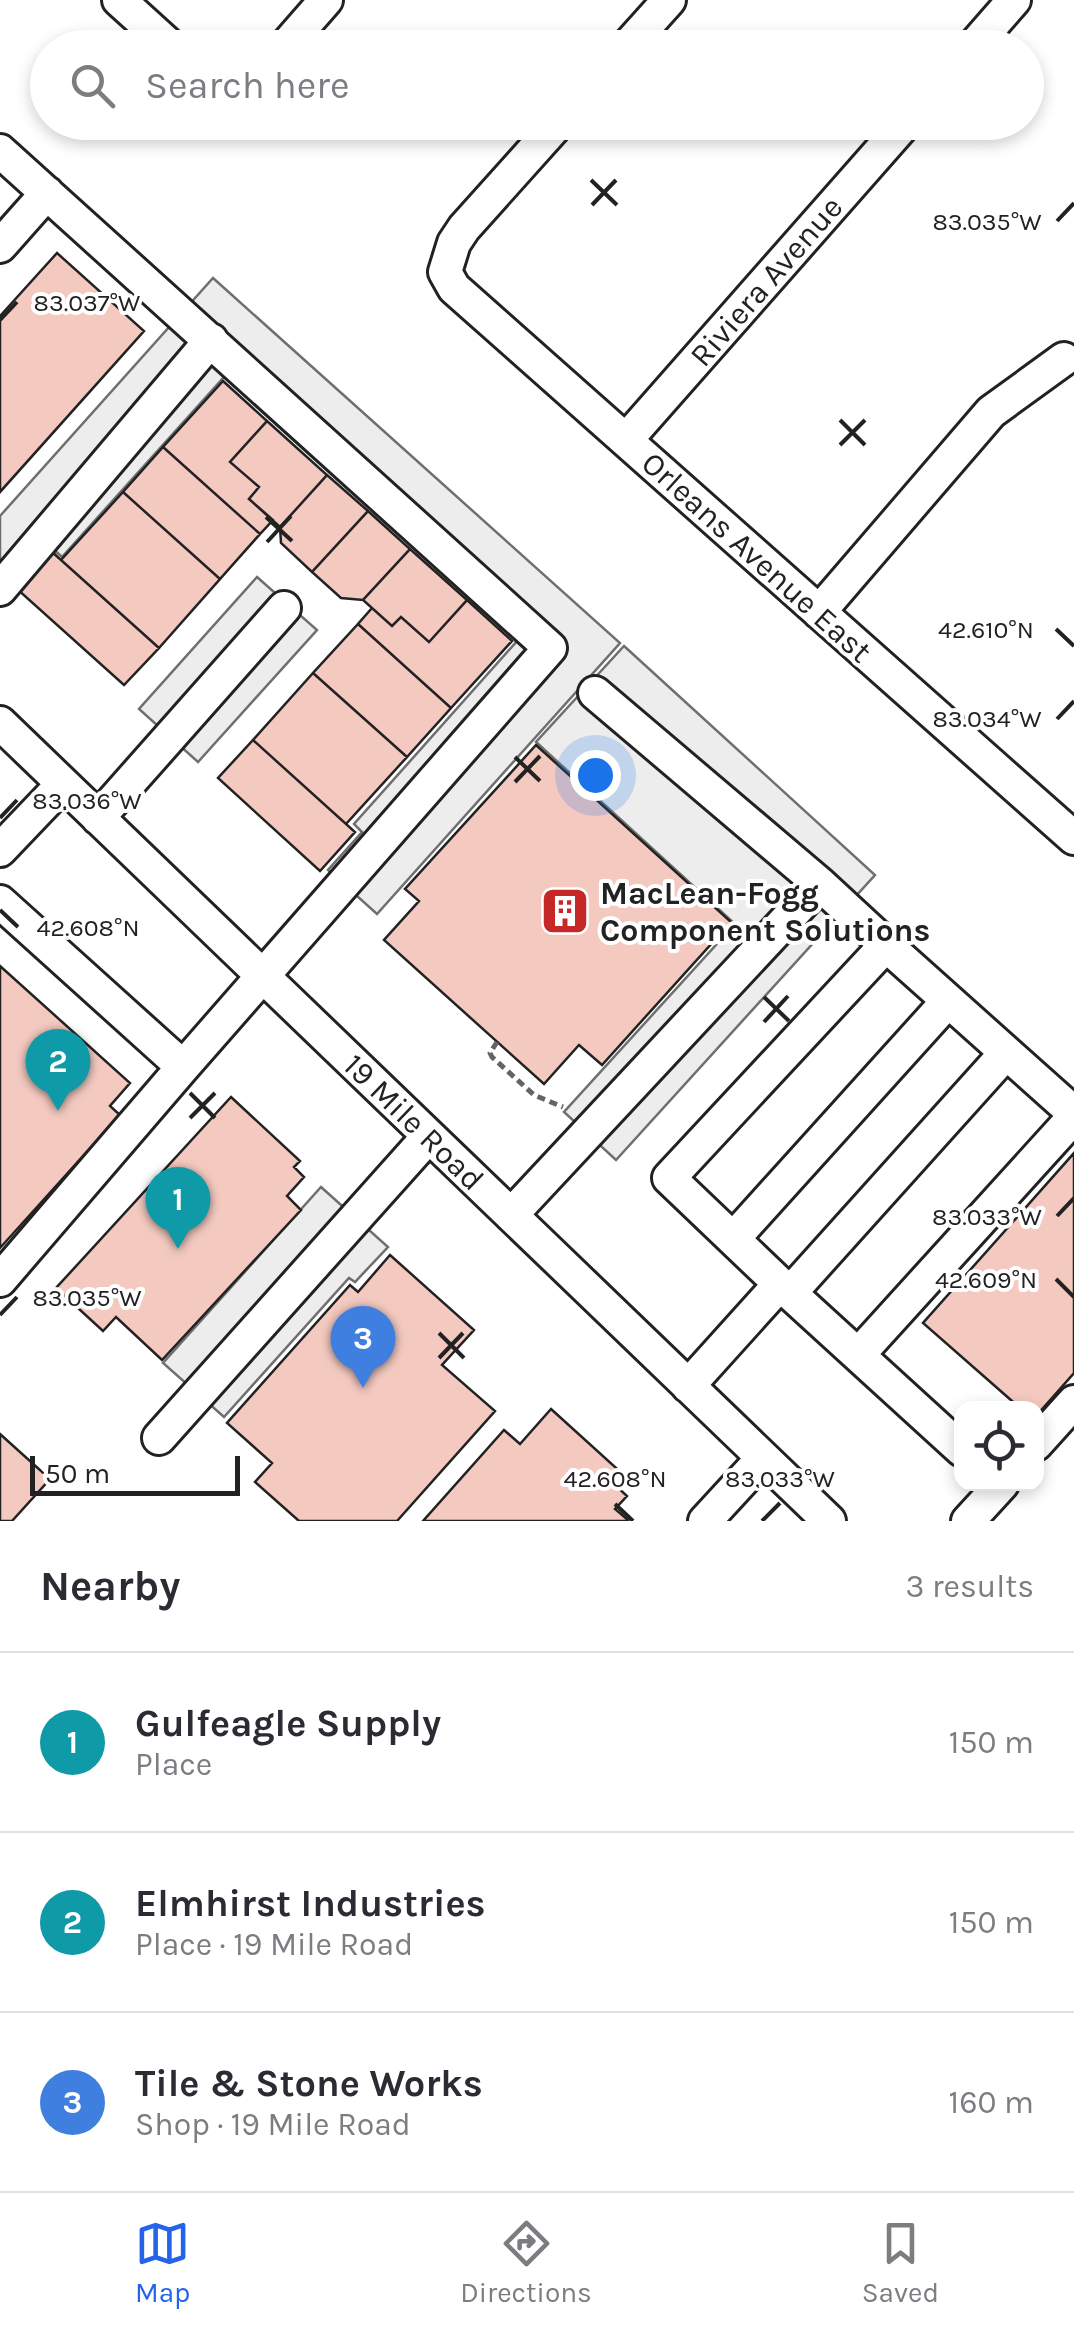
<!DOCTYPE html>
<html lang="en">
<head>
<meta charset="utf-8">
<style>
  body { margin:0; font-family:Karla,sans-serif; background:#f7f7f7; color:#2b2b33 }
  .controls { position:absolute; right:30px; bottom:30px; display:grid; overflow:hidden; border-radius:20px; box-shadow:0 5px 15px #0003 }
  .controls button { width:90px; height:90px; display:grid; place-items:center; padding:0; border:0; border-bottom:2px solid #e1e1e2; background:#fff; color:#2b2b33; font:50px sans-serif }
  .scale { position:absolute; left:30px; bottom:25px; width:210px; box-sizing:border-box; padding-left:10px; border:5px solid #222; border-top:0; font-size:28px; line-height:35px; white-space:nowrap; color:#222; -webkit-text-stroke:8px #fff; paint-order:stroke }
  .you { position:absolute; left:595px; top:775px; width:35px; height:35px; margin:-25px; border:8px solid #fff; border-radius:50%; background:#1a73e8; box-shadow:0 0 0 15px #1a73e833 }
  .badge { display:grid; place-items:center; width:65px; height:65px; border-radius:50%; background:#2563eb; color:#fff; font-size:32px; font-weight:700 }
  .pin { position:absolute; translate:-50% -82px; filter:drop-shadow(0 2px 5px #0008) }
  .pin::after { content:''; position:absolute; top:52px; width:35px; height:30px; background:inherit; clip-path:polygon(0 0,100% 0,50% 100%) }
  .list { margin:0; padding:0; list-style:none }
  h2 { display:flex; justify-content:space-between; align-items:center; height:130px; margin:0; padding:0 40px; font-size:42px }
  h2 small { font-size:32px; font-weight:400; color:#7c7c81 }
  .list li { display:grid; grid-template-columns:65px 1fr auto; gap:30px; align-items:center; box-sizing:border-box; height:180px; padding:0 40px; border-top:2px solid #e1e1e2 }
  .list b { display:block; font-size:38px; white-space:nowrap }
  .list p { margin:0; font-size:32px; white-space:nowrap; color:#7c7c81 }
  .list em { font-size:32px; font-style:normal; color:#7c7c81 }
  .icon { flex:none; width:55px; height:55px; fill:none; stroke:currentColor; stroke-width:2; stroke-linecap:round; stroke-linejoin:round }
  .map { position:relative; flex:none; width:1074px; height:1521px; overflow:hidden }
  .search { position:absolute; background:#fff; box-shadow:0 5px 15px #0003; left:30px; right:30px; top:30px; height:110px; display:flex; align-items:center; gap:25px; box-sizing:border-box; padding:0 35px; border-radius:55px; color:#7c7c81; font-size:38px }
  .sheet { height:670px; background:#fff }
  nav { display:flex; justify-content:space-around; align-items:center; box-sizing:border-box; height:140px; border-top:2px solid #e1e1e2; background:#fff; font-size:28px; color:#7c7c81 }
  nav a { display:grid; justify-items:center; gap:5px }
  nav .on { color:#2563eb }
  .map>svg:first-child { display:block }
  .parking { fill:#ededed; stroke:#6f6f6f; stroke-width:2.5 }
  .building { fill:#f3c9c0; stroke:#222; stroke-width:2.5 }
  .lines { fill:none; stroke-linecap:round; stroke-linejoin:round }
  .minor-casing { stroke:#222; stroke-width:38 }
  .path { stroke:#646464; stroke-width:5; stroke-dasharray:8 5; stroke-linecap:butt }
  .minor { stroke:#fff; stroke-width:32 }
  .ticks { fill:none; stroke:#222; stroke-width:4 }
  .labels { text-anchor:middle; stroke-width:8; stroke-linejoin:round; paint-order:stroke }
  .street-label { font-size:32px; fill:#222; stroke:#fff }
  .poi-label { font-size:32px; font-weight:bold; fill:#222; stroke:#fff; text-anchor:start }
  .ticks-label { font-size:25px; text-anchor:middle; fill:#222; stroke:#fff; stroke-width:8; stroke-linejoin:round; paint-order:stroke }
</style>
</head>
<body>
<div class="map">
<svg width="1074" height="1521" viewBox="0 0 1074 1521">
  <rect width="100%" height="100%" fill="#fff"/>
  <path class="parking" d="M213,278l407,365 -243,271 -49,-44 34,-38 -8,-8 164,-184 -294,-263 -162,180 -11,-10 -51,20v-51z
    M257,577l60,53 -119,132 -59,-53z
    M624,646l251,229 -259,285 -52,-48 171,-188 -199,-182z
    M321,1187l67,60 -33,35 -6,-4 -125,139 -61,-54z"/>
  <path class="building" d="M57,253l87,78 -144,161v-176z
    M223,381l44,40 -37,41 29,25 -10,12 24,21 -13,14 -97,-87z
    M267,421l60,54 -47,52 -31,-28 10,-12 -29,-25z
    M163,447l97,87 -40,45 -97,-87z
    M327,475l41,36 -56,61 -31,-29 -1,-16z
    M123,492l97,87 -61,69 -98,-88z
    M368,511l42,38 -47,51 -22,-2 -29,-26z
    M410,549l57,51 -38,42 -28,-25 -9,9 -29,-26z
    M51,551l108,97 -35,37 -107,-96z
    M467,600l45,41 -61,67 -93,-84 14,-16 20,18 9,-9 28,25z
    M358,624l93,84 -44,49 -94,-84z
    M313,673l94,84 -61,67 -93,-84z
    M253,740l102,92 -35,39 -102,-93z
    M536,745l195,177 -129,143 -23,-20 -35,39 -160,-144 35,-39 -14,-12z
    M0,966l130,117 -20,23 10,9 -120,133z
    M231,1097l69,64 -6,6 10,10 -17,19 14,14 -139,150 -46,-43 -13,14 -47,-43z
    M1074,1153v220l-38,43v-8h-16l-97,-85z
    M390,1255l84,75 -32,35 53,46 -98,110h-98l-44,-39 17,-19 -45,-40 123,-138 8,7z
    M551,1409l74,67 -9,10 11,10 -12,13 13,11 -1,1h-204l81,-91 16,14z
    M0,1434l50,45 -38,42h-12z"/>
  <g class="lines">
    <g class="minor-casing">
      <path id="minor" d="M119,0l53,48
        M284,48l42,-48
        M626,48l43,-48
        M972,48l42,-48
        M559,122l-95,106 -10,15 -9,29 9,16 620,550
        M0,151l550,497 -367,419 -183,213
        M0,246l47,-53
        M626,440l280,-318
        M0,589l211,-249
        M819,612l172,-200 73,-53
        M595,693l225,191
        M0,723l829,798
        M98,818l186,-210
        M0,850l63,-66
        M0,902l183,165
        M511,1215l309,-331 66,61
        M733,1239l215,-238
        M780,1284l-111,-106 217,-233 188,168
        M790,1293l216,-240
        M858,1355l216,-238
        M688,1386l92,-102 182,166
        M159,1438l270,-302
        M1036,1444l38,-42
        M705,1521l58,-63
        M968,1521l34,-37"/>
    </g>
    <path class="path" d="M497,1042l-7,11 2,4 42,38 29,12"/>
    <use href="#minor" class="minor"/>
  </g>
  <path class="ticks" d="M591,180l26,25M592,205l24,-25M1057,221l17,-18M0,320l17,-18M840,420l25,25M840,445l25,-25M266,517l26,24M267,542l24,-26M1056,629l18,17M1057,719l17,-18M515,757l25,24M515,782l25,-26M0,818l17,-18M0,910l18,17M764,997l25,24M764,1022l24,-26M190,1093l25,25M190,1118l25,-25M1057,1216l17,-18M1056,1279l18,18M0,1315l17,-18M439,1333l25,25M439,1358l24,-25M615,1504l18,17M762,1521l18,-18"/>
  <defs>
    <g id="building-square" transform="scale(2.5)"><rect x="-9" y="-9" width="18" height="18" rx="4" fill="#c62828" stroke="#fff"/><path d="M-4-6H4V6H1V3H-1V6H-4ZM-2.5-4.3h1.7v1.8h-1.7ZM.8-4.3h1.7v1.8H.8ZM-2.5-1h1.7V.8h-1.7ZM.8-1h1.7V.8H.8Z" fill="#fff"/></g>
  </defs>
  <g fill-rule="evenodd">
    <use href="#building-square" x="565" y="911"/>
  </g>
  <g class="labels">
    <g class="street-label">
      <text transform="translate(766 281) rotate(-49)" y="11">Riviera Avenue</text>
      <text transform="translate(757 557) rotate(42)" y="11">Orleans Avenue East</text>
      <text transform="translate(414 1122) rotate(44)" y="11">19 Mile Road</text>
    </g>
    <g class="poi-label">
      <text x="600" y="904">MacLean-Fogg<tspan x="600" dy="37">Component Solutions</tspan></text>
    </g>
  </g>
  <g class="ticks-label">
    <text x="987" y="230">83.035°W</text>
    <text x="87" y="311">83.037°W</text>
    <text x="986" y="638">42.610°N</text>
    <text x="987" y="727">83.034°W</text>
    <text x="87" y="809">83.036°W</text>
    <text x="88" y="936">42.608°N</text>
    <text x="987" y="1225">83.033°W</text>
    <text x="986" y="1288">42.609°N</text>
    <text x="87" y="1306">83.035°W</text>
    <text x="780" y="1487">83.033°W</text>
    <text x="615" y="1487">42.608°N</text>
  </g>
</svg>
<div class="controls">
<button><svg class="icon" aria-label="locate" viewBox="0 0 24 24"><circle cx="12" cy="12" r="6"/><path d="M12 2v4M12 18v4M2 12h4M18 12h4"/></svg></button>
</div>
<div class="scale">50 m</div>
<div class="you"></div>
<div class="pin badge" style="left:178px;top:1249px;background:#0f9aa8">1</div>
<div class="pin badge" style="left:58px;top:1111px;background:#0f9aa8">2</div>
<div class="pin badge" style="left:363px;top:1388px;background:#3f7fe0">3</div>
<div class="search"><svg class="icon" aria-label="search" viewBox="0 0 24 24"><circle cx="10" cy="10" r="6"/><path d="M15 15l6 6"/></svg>Search here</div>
</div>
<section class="sheet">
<h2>Nearby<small>3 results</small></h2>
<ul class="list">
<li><span class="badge" style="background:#0f9aa8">1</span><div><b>Gulfeagle Supply</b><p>Place</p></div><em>150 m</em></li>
<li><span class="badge" style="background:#0f9aa8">2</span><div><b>Elmhirst Industries</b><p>Place · 19 Mile Road</p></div><em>150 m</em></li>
<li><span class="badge" style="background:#3f7fe0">3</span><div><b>Tile &amp; Stone Works</b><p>Shop · 19 Mile Road</p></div><em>160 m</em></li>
</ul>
</section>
<nav>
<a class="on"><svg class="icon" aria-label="map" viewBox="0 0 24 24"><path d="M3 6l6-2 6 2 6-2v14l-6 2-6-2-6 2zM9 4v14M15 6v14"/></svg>Map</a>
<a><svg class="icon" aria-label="directions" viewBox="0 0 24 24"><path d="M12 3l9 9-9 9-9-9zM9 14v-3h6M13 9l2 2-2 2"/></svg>Directions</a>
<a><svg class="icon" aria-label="saved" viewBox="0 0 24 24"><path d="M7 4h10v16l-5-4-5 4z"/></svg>Saved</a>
</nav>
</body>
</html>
